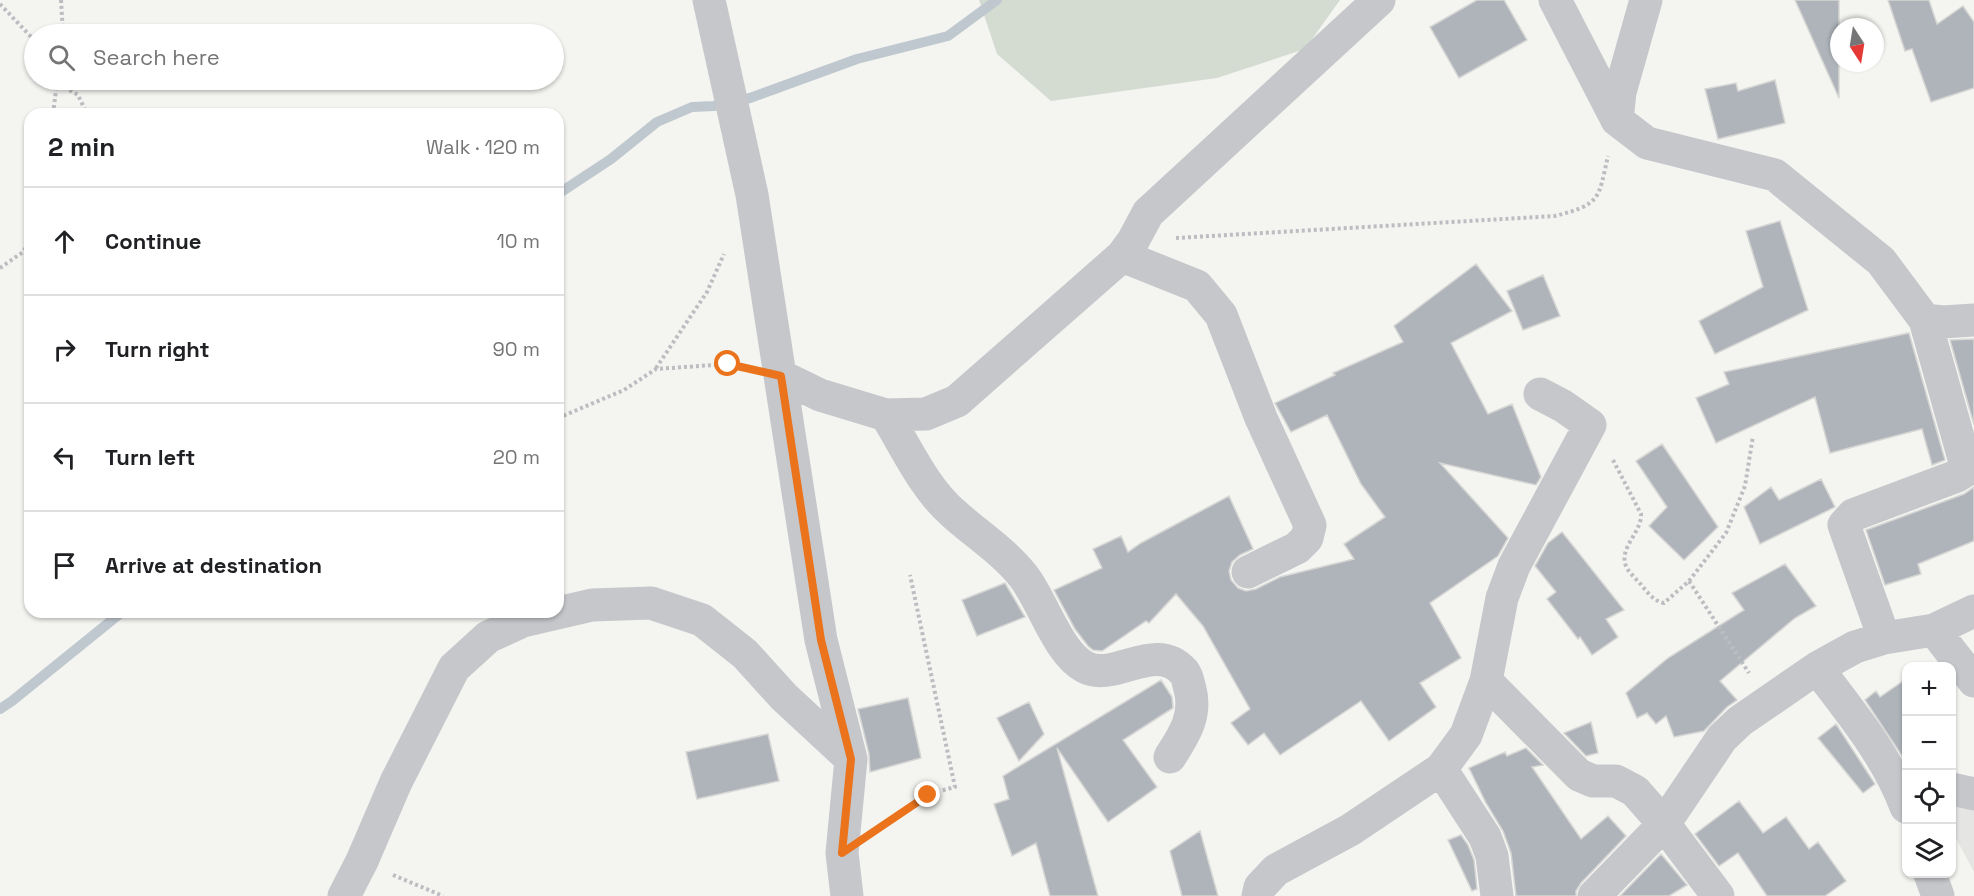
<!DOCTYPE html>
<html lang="en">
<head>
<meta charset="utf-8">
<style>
  body { margin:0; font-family:"Space Grotesk",sans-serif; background:#f2f2f2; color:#202124 }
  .controls { position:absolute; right:18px; bottom:18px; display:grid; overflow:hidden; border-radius:12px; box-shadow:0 2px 4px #0004 }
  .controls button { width:54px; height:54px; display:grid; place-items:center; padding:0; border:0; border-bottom:2px solid #e0e0e0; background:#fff; color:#202124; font:30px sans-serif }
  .compass { position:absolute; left:1830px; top:18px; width:54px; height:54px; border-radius:50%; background:#fff; box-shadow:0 2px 4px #0004; rotate:168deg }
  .stop { position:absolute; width:18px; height:18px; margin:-14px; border:4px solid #ea731c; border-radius:50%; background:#fff }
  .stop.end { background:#ea731c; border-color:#fff; box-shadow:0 2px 6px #0008 }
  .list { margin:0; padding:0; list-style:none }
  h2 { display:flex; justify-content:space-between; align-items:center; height:78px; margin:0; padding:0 24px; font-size:26px }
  h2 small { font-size:20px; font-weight:400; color:#757577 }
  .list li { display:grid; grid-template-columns:39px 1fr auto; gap:18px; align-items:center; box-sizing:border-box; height:108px; padding:0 24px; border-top:2px solid #e0e0e0 }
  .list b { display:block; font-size:22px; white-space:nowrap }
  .list em { font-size:20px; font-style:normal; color:#757577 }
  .icon { flex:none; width:33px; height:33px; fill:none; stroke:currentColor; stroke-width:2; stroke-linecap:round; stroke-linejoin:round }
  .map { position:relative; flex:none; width:1974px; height:896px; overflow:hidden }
  .search { position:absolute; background:#fff; box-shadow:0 2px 4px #0004; left:24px; top:24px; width:540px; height:66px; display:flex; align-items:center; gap:15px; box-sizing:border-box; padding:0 21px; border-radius:33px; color:#757577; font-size:22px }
  .panel { position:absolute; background:#fff; box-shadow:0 2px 4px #0004; left:24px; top:108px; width:540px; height:510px; border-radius:18px }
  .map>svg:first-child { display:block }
  .built { fill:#e5e5e4 }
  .green { fill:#d4dcd2 }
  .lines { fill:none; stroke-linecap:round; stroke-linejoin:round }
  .stream { stroke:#c0c8cf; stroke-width:10 }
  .building { fill:#afb4bb; stroke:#d6d6d4; stroke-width:1.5 }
  .path { stroke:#bcbdc0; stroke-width:4; stroke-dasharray:3 3; stroke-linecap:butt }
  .minor { stroke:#c5c7cb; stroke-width:33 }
  .route { stroke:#ea731c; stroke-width:8 }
</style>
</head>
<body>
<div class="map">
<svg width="1974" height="896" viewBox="0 0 1974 896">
  <rect width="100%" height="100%" fill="#f4f5f1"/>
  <path class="built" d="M1974,794v78l-22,-41v-26z"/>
  <path class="green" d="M979,0h361l-35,49 -88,29 -166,23 -54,-47z"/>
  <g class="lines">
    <path class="stream" d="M558,194l53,-35 46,-37 35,-15 22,-1 36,-8 107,-39 91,-23 49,-36
      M0,709l12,-8 110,-89"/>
  </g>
  <path class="building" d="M1477,0h27l23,40 -68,38 -29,-51z
    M1795,0h44v98z
    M1888,0h41l8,24 26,-18 11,16v66l-43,14 -19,-53 -7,2z
    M1775,80l10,43 -67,16 -13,-50 31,-6 2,8z
    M1780,221l28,89 -93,44 -16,-33 64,-34 -17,-56z
    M1476,264l36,47 -61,32 37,71 24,-10 29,73 -5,8 -96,-22 68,75 -10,18 -68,47 31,55 -41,25 16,24 -47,34 -28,-40 -81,54 -16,-22 -16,12 -17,-22 19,-14 -47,-83 -27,-32 -27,29 -3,-2 -44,30 -9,-1 -5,-4 -13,-17 -21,-39 48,-22 -9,-19 28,-13 7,16 13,-9 88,-47 24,53 -13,6 -8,7 -3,9 2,9 7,8 8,3 10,-2 24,-12 74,-18 -10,-15 41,-27 -24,-33 -34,-69 -36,17 -16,-29 60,-28 -2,-2 70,-31 -9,-16z
    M1543,275l17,41 -37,14 -16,-39z
    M1909,333l36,127 -13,5 -10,-36 -92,24 -15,-56 -99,46 -20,-45 33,-14 -5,-12z
    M1974,339v86l-24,-85z
    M1662,444l56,83 -34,33 -35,-34 18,-19 -31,-46z
    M1821,479l14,28 -75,37 -16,-37 27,-20 8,13z
    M1974,487v54l-56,23 3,10 -36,11 -19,-55 98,-36z
    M1562,532l62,78 -18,9 12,18 -26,18 -12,-18 -2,2 -31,-40 9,-7 -21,-26 13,-23z
    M1785,564l31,42 -21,12 -75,63 17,19 -10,7 -23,24 -30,6 -8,-21 -10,8 -9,-11 -10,5 -11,-25 42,-35 76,-48 -12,-17z
    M1005,583l20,34 -48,19 -15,-36z
    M1906,679v78l-2,2 -39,-59 11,-9 4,6z
    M1161,680l11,17 1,11 -50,32 34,47 -49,35 -51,-74 41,148h-48l-14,-53 -24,13 -18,-52 15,-5 -6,-23z
    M908,698l13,60 -51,14 -1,-18 -11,-45z
    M1029,702l15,32 -25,27 -22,-43z
    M1591,722l7,31 -12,3 -22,-23z
    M1836,724l39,60 -12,9 -45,-55z
    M768,734l11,47 -82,18 -11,-47z
    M1526,748l17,17 -11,2 49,72 27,-23 18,20 -45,47 -5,8v5h-60l-5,-43 -8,-22 -17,-28 -17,-35 36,-16 2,4z
    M1739,801l24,32 23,-16 23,32 9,-7 28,39 -21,15h-58l-29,-43 -19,13 -24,-32z
    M1200,831l18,65h-36l-12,-45z
    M1461,835l7,10 6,15 3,29 -5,2 -24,-51z
    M1661,854l26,31 -18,11h-49z"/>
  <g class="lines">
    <path class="path" d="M61,0l2,34
      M0,4l34,36
      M55,80l2,3 21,12 9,19
      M53,114l4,-32
      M1176,238l379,-22c46,-12 43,-16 53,-60
      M0,268l23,-16 7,-11
      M656,368l51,-76 17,-38
      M558,418l66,-28 32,-21 72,-5 14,3
      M1613,460l28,54c1,17 -20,32 -16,49 2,9 12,16 17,23 7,8 12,15 22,17l25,-22 60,92
      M1689,581l37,-48 19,-47 8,-50
      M881,826l47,-32 27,-7 -45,-212
      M393,875l50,21"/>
    <path class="minor" d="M709,0l43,195 69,445 30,119 -9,94 5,43
      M1555,0l62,120 30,23 128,32 106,86 44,59 18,2 31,-2
      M1617,120l3,-28 26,-92
      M1122,256l75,30 24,29 40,103 49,107 -3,13 -10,10 -49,24
      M781,376l39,19 66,20 40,-1 31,-13 165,-145 11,-15 15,-28 231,-213
      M886,415c20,32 38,73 67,98 23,21 52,39 71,64 19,25 34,76 61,90 29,16 71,-28 99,5 4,5 4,11 6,17 7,27 -6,46 -20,68
      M1934,630l40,51
      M1884,638l-40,-113 9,-10 104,-39 8,-5v-9l-40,-142
      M1817,668c32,42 71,89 89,139
      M1486,681l93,94 14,6h23l19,10 29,33 54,72
      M1952,789l22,5
      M1930,874l8,22
      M344,896l18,-35 34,-79 58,-114 34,-31 35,-16 69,-16 59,-2 51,17 43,34 39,43 67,62
      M1258,896l2,-9 16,-17 74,-40 91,-61
      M1497,896l-5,-40 -7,-19 -44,-68 25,-34 20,-54 16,-83 12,-32 76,-141 -27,-19 -23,-12
      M1594,896l70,-72 58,-86 18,-17 77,-53 38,-21 29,-9 50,-8 40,-19"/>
  </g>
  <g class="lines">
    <path class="route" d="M728,364l53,12 40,264 30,119 -9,94 86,-58"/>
  </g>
</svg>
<div class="controls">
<button>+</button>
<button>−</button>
<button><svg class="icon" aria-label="locate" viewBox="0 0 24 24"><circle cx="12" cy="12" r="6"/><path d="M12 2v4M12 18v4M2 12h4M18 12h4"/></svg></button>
<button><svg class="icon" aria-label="layers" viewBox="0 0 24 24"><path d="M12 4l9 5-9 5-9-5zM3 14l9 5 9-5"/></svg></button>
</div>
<svg class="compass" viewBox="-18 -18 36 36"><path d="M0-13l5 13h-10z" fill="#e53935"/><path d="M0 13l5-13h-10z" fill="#757577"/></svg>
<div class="stop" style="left:728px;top:364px"></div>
<div class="stop end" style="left:928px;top:795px"></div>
<div class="search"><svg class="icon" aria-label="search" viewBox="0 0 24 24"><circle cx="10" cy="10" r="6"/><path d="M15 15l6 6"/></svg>Search here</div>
<section class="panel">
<h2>2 min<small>Walk · 120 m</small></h2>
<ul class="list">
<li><svg class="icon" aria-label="ahead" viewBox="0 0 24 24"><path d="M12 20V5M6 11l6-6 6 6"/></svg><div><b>Continue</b></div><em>10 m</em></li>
<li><svg class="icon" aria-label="right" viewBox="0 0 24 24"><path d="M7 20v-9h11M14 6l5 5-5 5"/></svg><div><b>Turn right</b></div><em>90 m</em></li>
<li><svg class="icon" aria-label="left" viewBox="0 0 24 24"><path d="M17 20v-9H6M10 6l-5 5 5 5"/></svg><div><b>Turn left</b></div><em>20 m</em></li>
<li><svg class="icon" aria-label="arrive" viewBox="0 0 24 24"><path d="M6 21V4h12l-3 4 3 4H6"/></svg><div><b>Arrive at destination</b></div></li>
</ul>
</section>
</div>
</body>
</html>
